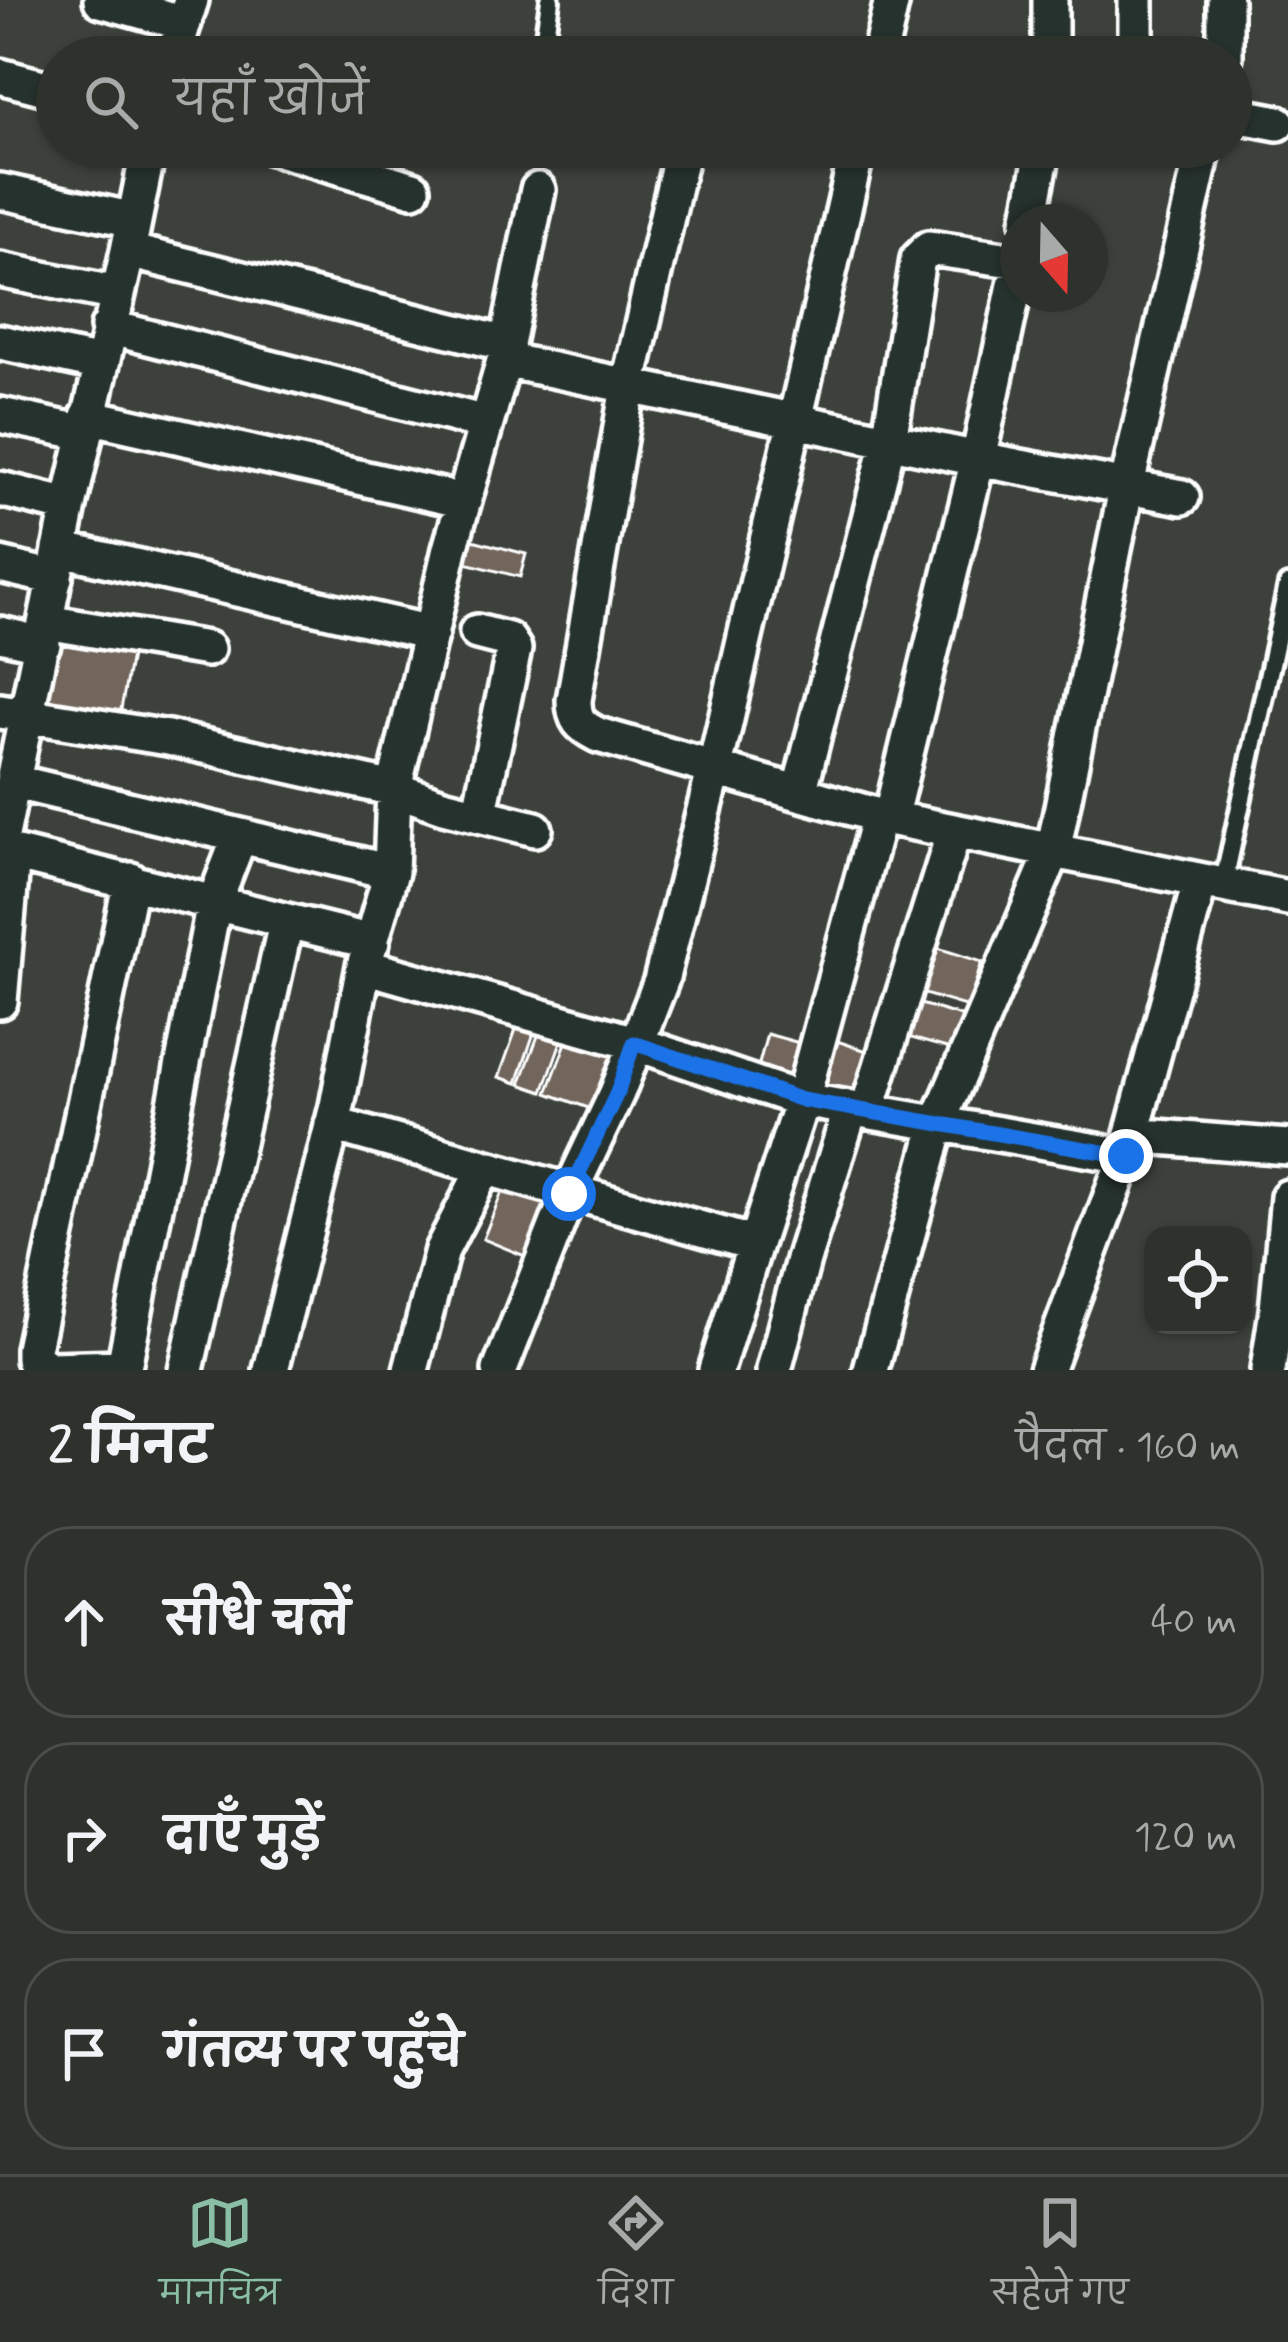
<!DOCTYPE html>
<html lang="hi">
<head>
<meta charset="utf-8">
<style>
  body { margin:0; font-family:Mynerve,"Playpen Sans Deva",sans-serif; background:#353a34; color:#f1f3f6 }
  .controls { position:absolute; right:36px; bottom:36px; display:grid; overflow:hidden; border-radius:24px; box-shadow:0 3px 9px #0004 }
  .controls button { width:108px; height:108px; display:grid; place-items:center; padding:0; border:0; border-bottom:3px solid #484d48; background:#2d322c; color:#f1f3f6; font:60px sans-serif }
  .compass { position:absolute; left:1000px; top:204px; width:108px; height:108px; border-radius:50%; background:#2d322c; box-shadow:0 3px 9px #0004; rotate:160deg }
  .stop { position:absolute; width:36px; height:36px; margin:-27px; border:9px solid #1a73e8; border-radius:50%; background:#fff }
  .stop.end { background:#1a73e8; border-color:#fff; box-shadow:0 3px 12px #0008 }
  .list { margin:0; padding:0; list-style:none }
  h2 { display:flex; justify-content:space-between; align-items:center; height:156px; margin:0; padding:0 48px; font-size:51px }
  h2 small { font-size:39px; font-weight:400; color:#a7aaa9 }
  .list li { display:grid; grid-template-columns:78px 1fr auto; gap:36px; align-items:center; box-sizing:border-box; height:192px; margin:0 24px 24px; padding:0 24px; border:3px solid #484d48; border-radius:48px }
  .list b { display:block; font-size:45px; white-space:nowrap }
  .list em { font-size:39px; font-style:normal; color:#a7aaa9 }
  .icon { flex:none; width:66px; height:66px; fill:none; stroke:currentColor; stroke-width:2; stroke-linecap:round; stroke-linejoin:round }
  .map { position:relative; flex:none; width:1288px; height:1370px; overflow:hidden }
  .search { position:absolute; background:#2d322c; box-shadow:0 3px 9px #0004; left:36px; right:36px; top:36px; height:132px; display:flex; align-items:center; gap:30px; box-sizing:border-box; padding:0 42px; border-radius:66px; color:#a7aaa9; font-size:45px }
  .sheet { height:804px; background:#2d322c }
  nav { display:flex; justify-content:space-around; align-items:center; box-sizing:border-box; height:168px; border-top:3px solid #484d48; background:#2d322c; font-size:33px; color:#a7aaa9 }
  nav a { display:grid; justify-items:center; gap:6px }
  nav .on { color:#8abfa5 }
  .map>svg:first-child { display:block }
  .building { fill:#71655b; stroke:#fff; stroke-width:3 }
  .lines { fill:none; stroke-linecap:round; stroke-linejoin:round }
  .service-casing { stroke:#fff; stroke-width:26 }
  .minor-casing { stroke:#fff; stroke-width:42 }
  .service { stroke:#26332d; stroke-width:16 }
  .minor { stroke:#26332d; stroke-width:33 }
  .route { stroke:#1a73e8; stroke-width:15 }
</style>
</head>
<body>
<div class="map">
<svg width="1288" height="1370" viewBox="0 0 1288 1370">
  <rect width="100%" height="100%" fill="#3c423b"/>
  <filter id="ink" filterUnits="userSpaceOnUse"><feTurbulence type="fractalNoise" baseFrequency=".00833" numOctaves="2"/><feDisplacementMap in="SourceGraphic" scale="24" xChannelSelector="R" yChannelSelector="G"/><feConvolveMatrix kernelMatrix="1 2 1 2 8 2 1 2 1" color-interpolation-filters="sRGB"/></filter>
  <g filter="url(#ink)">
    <path class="building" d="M469,539l57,15 -6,23 -58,-15z
      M59,632l74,13 -14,75 -74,-14z
      M925,944l57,18 -14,45 -57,-17z
      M907,1000l64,19 -10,33 -64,-18z
      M519,1021l17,6 -19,56 -18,-6z
      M542,1025l22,8 -21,59 -23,-8z
      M570,1032l47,17 -23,61 -47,-17z
      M767,1034l40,11 -12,41 -39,-11z
      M828,1038l39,13 -16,45 -39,-13z
      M506,1182l49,19 -23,58 -49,-20z"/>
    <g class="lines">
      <g class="service-casing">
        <path id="service" d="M542,57l8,-57
          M1223,886l65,-301"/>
      </g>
      <g class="minor-casing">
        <path id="minor" d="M101,0l83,23
          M173,57l18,-57
          M879,57l13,-57
          M1050,57v-57
          M1136,57v-57
          M1225,57v-57
          M0,76l57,15
          M1231,114l47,9
          M149,147l-21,104 379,93 2,17 469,98 204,38
          M272,147l141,42
          M683,147l-55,240 -54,313c0,20 6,26 24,35l281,81 409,82
          M0,191l134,29
          M1029,222l15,-75
          M0,270l117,24
          M108,327l378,96
          M0,342l101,22
          M507,344l31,-154
          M0,415l85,18
          M88,416l376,85
          M0,489l69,17
          M60,549l371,84
          M0,565l55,13
          M46,622l161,27
          M477,632l31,8 6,9 -35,166
          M0,634l43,10
          M0,711l168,27 226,51 56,-240 56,-195
          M15,782l376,90
          M799,793l90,-352 29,-182 11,-11 89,13
          M890,819l88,-360 40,-188
          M0,845l69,-339 59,-255
          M0,846l13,7 359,89
          M131,880l-98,469v10l16,10 75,-2 90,-464 26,-67
          M364,966l271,77 167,57 77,-284
          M0,1001l13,-148
          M867,1111l87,-279
          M332,1124l423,120 47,-144 324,56
          M1132,1135l156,12
          M1277,1310l11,-113
          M186,1370l100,-447
          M271,1370l66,-264 27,-140 27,-94 3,-83 49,17 92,23
          M411,1370l31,-120 42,-81
          M500,1370l69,-176 48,-101 44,-112 54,-214 143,-620
          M716,1370l39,-126
          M774,1370l29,-110 48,-152
          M871,1370l67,-247 115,-271 73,-363 78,-342
          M1046,1370l80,-214 74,-274
          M1268,1370l9,-60 11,1"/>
      </g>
      <use href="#service" class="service"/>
      <use href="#minor" class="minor"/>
    </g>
  </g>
  <g class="lines" filter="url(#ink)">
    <path class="route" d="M569,1194l48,-101 17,-50 168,57 324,56"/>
  </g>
</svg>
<div class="controls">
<button><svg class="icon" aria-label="locate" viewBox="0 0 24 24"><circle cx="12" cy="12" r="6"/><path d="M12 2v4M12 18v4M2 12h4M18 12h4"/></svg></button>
</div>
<svg class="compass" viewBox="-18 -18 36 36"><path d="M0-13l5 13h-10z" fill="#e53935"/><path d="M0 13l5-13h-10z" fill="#a7aaa9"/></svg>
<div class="stop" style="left:569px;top:1194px"></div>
<div class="stop end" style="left:1126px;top:1156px"></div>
<div class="search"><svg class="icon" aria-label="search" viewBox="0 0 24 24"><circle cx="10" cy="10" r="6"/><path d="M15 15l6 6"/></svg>यहाँ खोजें</div>
</div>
<section class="sheet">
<h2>2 मिनट<small>पैदल · 160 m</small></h2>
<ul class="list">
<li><svg class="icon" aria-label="ahead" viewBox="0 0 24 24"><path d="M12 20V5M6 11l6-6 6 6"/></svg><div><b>सीधे चलें</b></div><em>40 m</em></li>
<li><svg class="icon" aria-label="right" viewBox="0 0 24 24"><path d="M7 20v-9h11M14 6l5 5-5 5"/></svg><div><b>दाएँ मुड़ें</b></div><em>120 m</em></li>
<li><svg class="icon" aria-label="arrive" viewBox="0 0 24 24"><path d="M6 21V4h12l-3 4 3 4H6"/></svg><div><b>गंतव्य पर पहुँचे</b></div></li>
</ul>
</section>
<nav>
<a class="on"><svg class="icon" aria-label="map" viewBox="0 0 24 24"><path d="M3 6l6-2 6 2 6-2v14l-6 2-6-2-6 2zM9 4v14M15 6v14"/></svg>मानचित्र</a>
<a><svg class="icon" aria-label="directions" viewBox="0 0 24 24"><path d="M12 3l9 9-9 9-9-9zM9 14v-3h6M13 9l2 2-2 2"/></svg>दिशा</a>
<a><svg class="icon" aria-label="saved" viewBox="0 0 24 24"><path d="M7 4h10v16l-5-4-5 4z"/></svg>सहेजे गए</a>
</nav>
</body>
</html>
